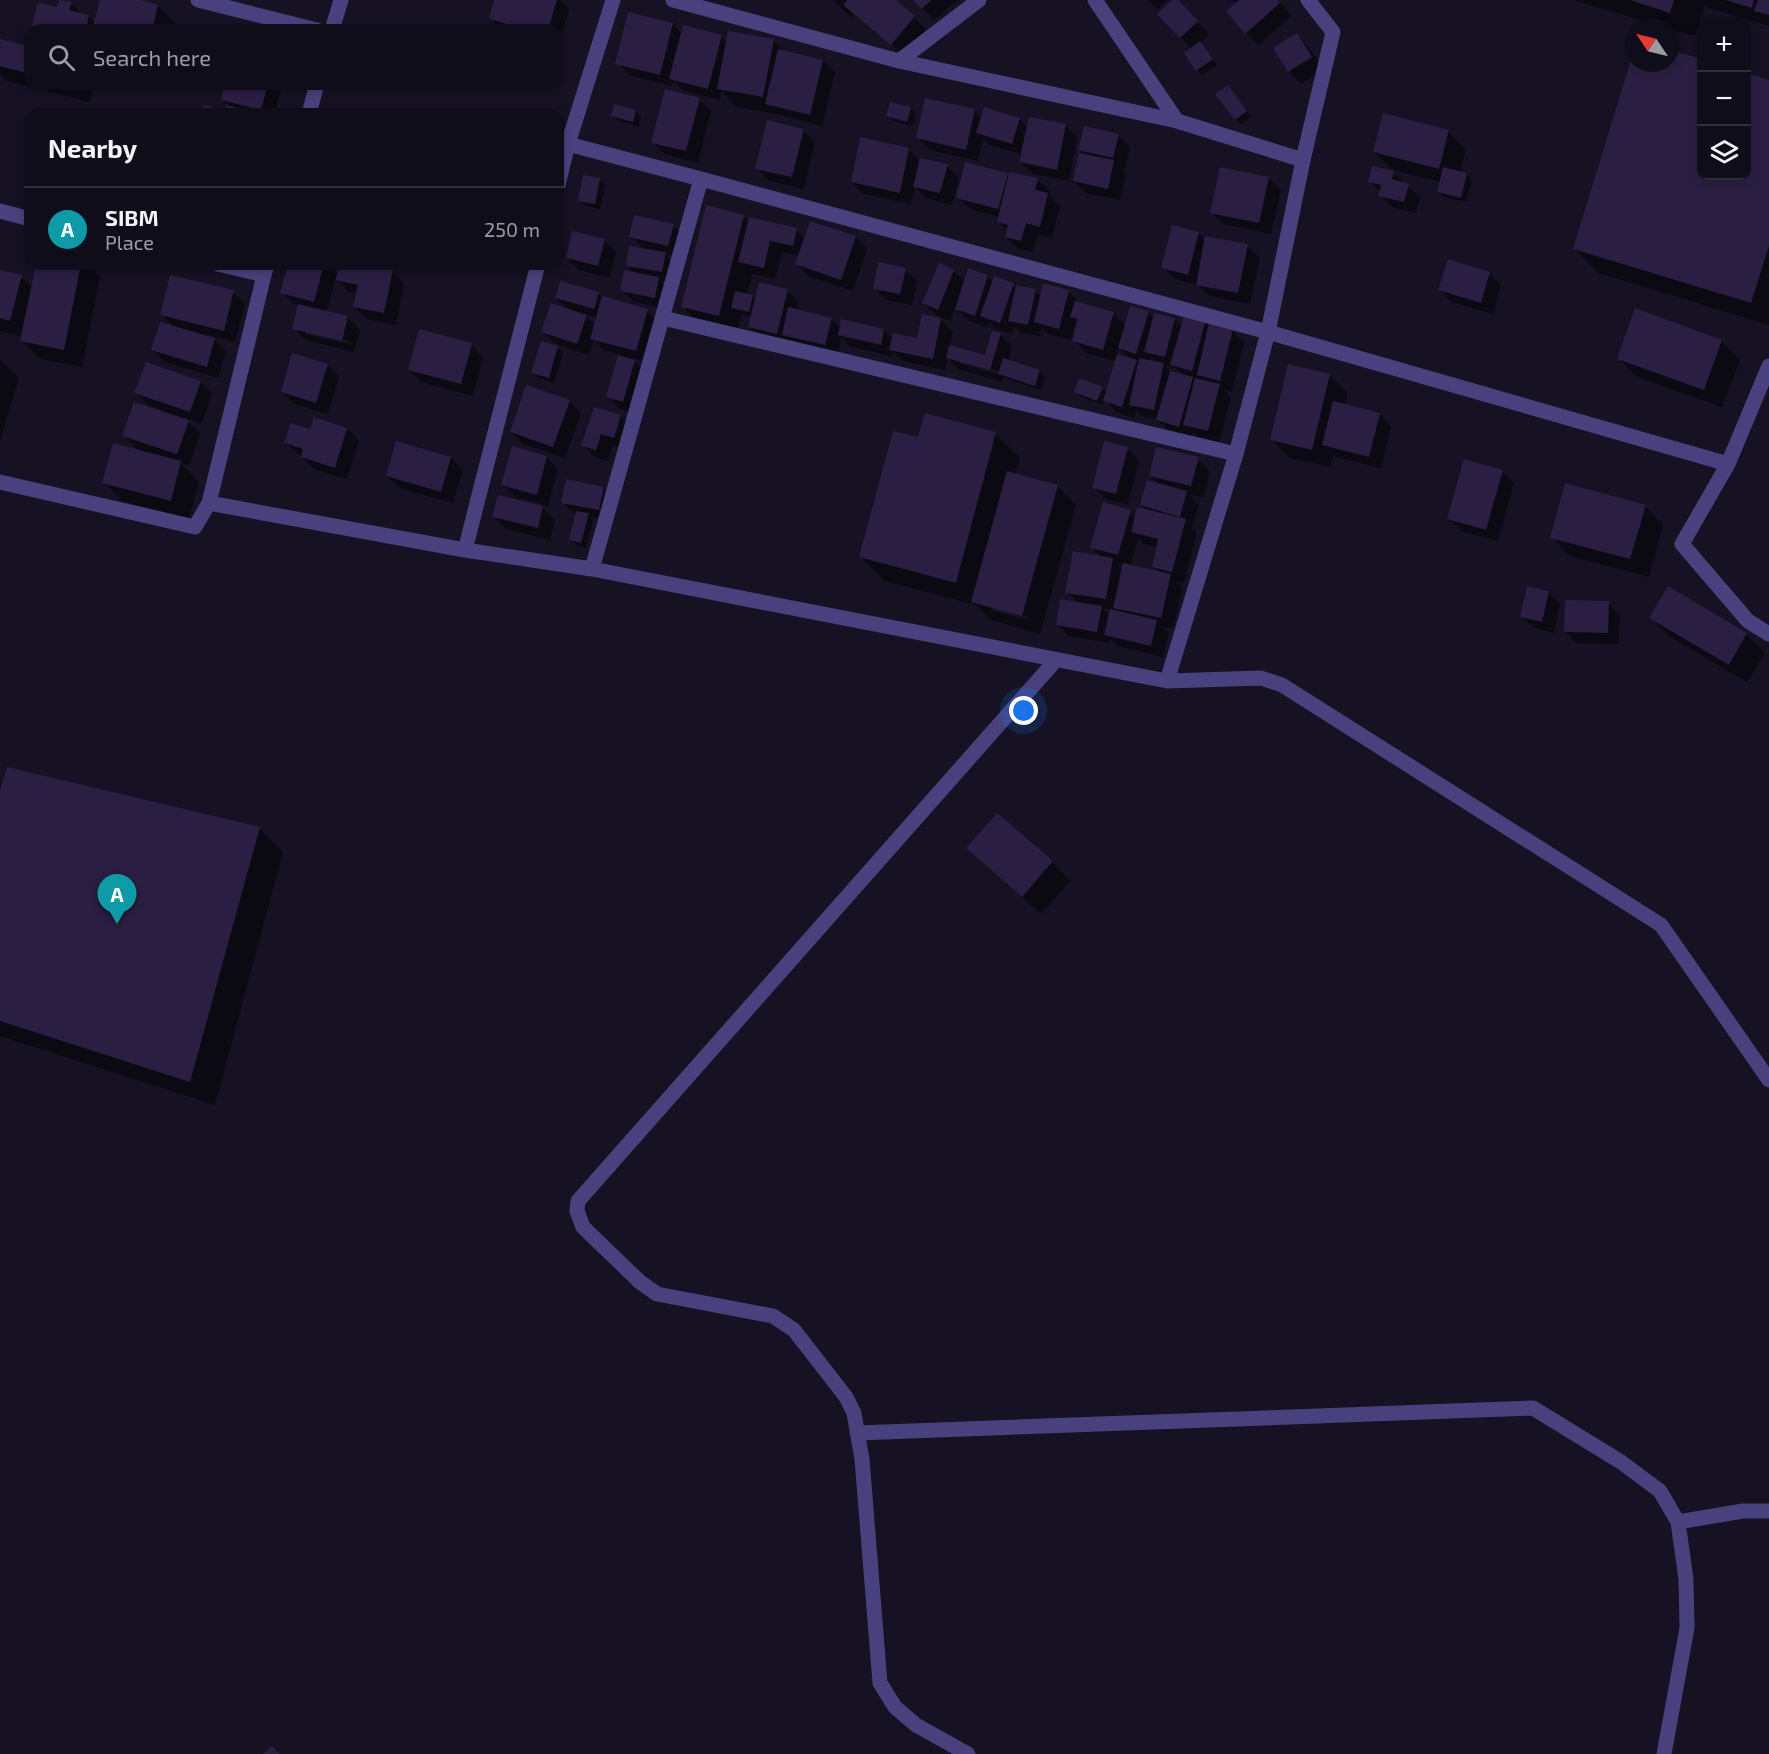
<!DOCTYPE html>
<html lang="en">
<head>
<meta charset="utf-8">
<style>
  body { margin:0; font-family:"Exo 2",sans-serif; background:#191623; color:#f1f3f6 }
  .controls { position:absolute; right:18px; top:18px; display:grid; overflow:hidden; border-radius:12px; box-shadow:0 3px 9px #0003 }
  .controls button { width:54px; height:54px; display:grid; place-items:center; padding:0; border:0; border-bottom:2px solid #302d39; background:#100d1a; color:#f1f3f6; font:30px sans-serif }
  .compass { position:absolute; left:1625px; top:18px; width:54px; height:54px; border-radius:50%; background:#100d1a; box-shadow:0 3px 9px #0003; rotate:305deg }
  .you { position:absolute; left:1024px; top:711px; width:21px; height:21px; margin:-15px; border:4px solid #fff; border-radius:50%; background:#1a73e8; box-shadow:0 0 0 9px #1a73e833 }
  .badge { display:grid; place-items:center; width:39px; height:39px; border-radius:50%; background:#1abbe4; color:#fff; font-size:20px; font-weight:700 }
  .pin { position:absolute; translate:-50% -50px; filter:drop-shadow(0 2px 3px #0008) }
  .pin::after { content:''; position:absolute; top:32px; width:21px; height:18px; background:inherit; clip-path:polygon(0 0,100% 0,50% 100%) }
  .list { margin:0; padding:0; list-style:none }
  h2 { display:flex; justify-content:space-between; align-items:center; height:78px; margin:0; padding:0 24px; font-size:26px }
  h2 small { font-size:20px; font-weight:400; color:#9c9ca2 }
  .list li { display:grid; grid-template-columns:39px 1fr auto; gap:18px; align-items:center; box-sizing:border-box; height:84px; padding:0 24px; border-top:2px solid #302d39 }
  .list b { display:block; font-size:22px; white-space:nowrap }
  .list p { margin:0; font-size:20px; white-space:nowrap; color:#9c9ca2 }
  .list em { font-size:20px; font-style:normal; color:#9c9ca2 }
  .icon { flex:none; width:33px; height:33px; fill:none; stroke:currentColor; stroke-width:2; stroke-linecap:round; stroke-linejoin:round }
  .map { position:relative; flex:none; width:1769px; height:1754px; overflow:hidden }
  .search { position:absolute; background:#100d1a; box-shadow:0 3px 9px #0003; left:24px; top:24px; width:540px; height:66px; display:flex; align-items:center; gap:15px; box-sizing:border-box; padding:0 21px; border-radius:18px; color:#9c9ca2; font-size:22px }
  .panel { position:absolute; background:#100d1a; box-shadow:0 3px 9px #0003; left:24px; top:108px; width:540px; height:162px; border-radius:18px }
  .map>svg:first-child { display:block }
  .shadow { fill:#0007; fill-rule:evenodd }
  .building { fill:#2a1f42 }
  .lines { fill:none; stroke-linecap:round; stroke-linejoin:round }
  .minor { stroke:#49417d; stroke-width:15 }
  .tertiary { stroke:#49417d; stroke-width:15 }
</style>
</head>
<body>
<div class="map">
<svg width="1769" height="1754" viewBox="0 0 1769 1754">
  <rect width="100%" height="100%" fill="#161123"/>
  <path class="shadow" d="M102,0h33l23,6 18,18 -1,6h-143l26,-21 13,-6 12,12 6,2 7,7z
    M496,0h64l9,9 -10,37 -1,-16h-56l-12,-12z
    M833,0h60l33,29 -22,26 -48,-40 -5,3z
    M915,0h43l-24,20z
    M1148,0h20l-11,9z
    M1174,0h2l33,34 -9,9 17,22 -15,10 -5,-5 -5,-21 -33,-35z
    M1233,0h45l13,16 -33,29 -30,-33 9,-8z
    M1573,0h196v26l-60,-18 -4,-4 -10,32 -25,-7v-2h-6z
    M673,24l9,10 39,2 6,7 46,-3 12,12 38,9 12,12 -13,53 -45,-12 -40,-7 -15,-16 -3,9 -36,-10 -10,-9 -1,5 -43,-11 -12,-12z
    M1297,35l12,12 14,23 -22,14 -12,-12 -14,-24z
    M30,39v45h64l-5,18 -82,-21 -7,-7v-33l28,7z
    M1670,51l32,125h44l23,-95v244l-170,-52 -24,-24 59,-193v7h36z
    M226,84h49l6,6 -7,24h-48l2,-9 -6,-6z
    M1233,92l18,25 -10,7 -5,-5z
    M699,99l12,12 -13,52 -33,-9 -12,-12z
    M910,108l6,6 -3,12 -20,-5 -5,-5z
    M636,111l5,6 -2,10 -21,-6 -5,-5z
    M975,111l7,7 37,1 9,9 37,-3 12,12 -8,44 -36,-7 -12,-12 1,-8 -33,-9 -6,-7 -5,23 -48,-11 -12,-12z
    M803,130l12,12 -11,47 -35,-8 -12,-12z
    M1448,131l18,19 -6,23 7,1 5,6 -6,22 -22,-5 -6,-6 2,-9 -47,-12 -19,-18z
    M1118,135l12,12 -5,22 -5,-1 6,6 -6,26 -34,-7 -12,-12 12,-25 -6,-6z
    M909,150l12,12 26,4 12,12 -7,27 -26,-7 -11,-11 -4,17 -47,-10 -12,-12z
    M1393,173l27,24 -4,16 -24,-6 -12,-12v-3l-10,-11z
    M1007,174l3,3 28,3 12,12 -1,3 11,11 -8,32 -14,-3 -5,17 -15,-3 -12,-12 2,-6 -9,-9 1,-5 -30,-8 -13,-12z
    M1269,178l12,12 -10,44 -48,-10 -12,-12z
    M599,179l6,6 -5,24 -15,-3 -5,-6z
    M743,216l6,6 47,8 10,9 49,-2 12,12 -14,42 -44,-15 -12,-12 3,-8 -18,-4 -7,27 -23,-5 -5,21 6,1 3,4 31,-10 12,12 -2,9 34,8 10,10 43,1 9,10h25l23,-20 12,12 -4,15 37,10 14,-23 12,12 -4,15 32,10 5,6 -4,13 -38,-13 -1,5 -43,-13 -12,-12 -2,13 -42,-9 -10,-9 -1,4 -41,-9 -9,-10 -5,19 -42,-10 -5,-6 -1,5 -27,-6 -12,-12 2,-10 -10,-3 -5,19 -36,-8 -19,-19zM959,360l39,11 -1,3 -38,-11z
    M673,225l12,12 -5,20 -15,-3 12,12 -3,17 -13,-2 9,9 -3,19 -33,-7 -12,-12 13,-17 -8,-7 18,-16 -14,-14z
    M1199,233l7,8 41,5 13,12 -10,46 -41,-8 -10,-10 -24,-7 -12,-12z
    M604,240l12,12 -6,26 -31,-8 -12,-12z
    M37,264h51l12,12 -18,91 -42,-8 -18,-18 1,-4 -23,-6v-60l21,6 12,11z
    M290,264h36l12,12 3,-12h49l-1,7h3l12,12 -8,42 -29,-6 -12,-12 3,-14 -9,-1 -13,-14 -10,34 22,6 12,12 -6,22 -48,-12 -12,-12 5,-22 -5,-2 -12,-12zM305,330l45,11 -1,3 -44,-10z
    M905,269l12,12 -5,24 -26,-5 -12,-12z
    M954,271l11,11 22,-6 6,6 42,9 7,6 26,-6 12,12 33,10 13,13 22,-14 6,6 20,1 8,8 23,-4 5,5 22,2 12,12 -12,50 -9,-3 8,9 -12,44 -23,-6 -3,-4 -2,6 -21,-6 -12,-12 -16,-4 -6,-6 -2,8 -17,-6 -12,-12 -2,5 -22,-8 -5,-5 26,-4 5,5 9,-32 -30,-8 -12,-13 5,-17 -3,-3 -5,20 -23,-6 -6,-6 -2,8 -19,-3 -6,-7 -3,8 -18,-6 -5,-6 -2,5 -18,-6 -14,-13 -5,13 -14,-6 -12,-12zM1119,347l12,13 -14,-5zM1151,357l6,6 -8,-2zM1164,365l12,3 8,8 -12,-3z
    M1489,273l12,12 -8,29 -41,-12 -12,-12z
    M233,292l12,12 -10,38 -27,-7 -1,2 7,3 12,12 -8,26 -53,-16 -12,-12 22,-22 -13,-13z
    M598,293l5,5 44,13 12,12 -11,39 -17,-4 15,15 -11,40 -15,-4 -12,-12 12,-42 -16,-5 -10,-10 -5,15 -34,-11 -12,-12 27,-21 -14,-13zM584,314l13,4 -2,8z
    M1721,341l19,19 -18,47 -85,-30 -19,-19z
    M471,345l12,12 -10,39 -52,-14 -12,-12z
    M557,347l6,6 -9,30 -16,-5 -5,-5z
    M0,360l19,18 -19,63z
    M327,365l12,12 -11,37 -34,-10 -12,-12z
    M1329,375l19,19 -3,12 34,8 12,12 -10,42 -45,-11 -2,-3 -4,13 -40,-9 -18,-18z
    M200,382l12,12 -10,29 -18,-6 16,17 -11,31 -9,-2 19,18 -10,38 -67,-18 -18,-19 36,-30 -16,-16 38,-23 1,-3 -15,-5 -12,-12z
    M569,401l12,12 -16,45 -42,-14 -12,-12z
    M595,408l26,9 12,12 -7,20 -13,-4 -5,16 -13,-4 -12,-12z
    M347,429l12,12 -12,38 -32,-10 -29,-26 25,-12z
    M995,434l25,24 -5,17 43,12 18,18 -36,129 -49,-14 -15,-15 -91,-24 -25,-25 59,-117zM992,607l37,10 -1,3 -36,-10z
    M397,443l54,15 12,12 -10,33 -54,-15 -12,-12z
    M1127,448l12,13 -11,44 -22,-6 -12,-12z
    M546,457l12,12 -10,37 -33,-9 -12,-12z
    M1198,459l12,12 -7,27 -15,-4 11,11 -7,23 5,4 -13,51 -8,-2 6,6 -9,42 -11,-2 7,6 -6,24 -45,-11 -8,-8 -1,5 -40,-7 -12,-12 21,-21 -11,-11 35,-34 -10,-10 38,-37 6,6 12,-5 -6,-7 18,-20 -10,-9zM1138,538l6,6 14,3 -5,19 7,7 -30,-7zM1115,563l9,2 -1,5zM1102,608l10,2 -2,6z
    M1502,471l12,12 -16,58 -37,-10 -12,-12z
    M603,488l12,12 -4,21 -21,-4 3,3 -7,28 -10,-3 -6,-5 7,-25 -15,-13z
    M1645,506l18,19 -14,52 -79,-21 -18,-19z
    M543,508l12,12 -5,20 -44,-11 -12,-12z
    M1669,588l77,46 19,19 -18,29 -78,-46 -18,-18z
    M1548,592l12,12 -6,29 -20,-5 -12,-12z
    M1608,603l12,12 -1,29 -42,-1 -12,-12z
    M0,796l259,32 24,24 -68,253 -215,-69z
    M968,848l84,14 18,19 -29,33z"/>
  <path class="building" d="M59,0l13,2 -3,8 20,5 -3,15h-55l7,-28 19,5z
    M100,0h41l17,5 -6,25h-60z
    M494,0h63l-9,30h-19l-40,-11z
    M847,0h49l19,16 -24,29 -48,-40z
    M913,0h19l-11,9z
    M1172,0h6l20,21 -18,17 -23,-24z
    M1239,0h39l2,3 -35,31 -19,-23z
    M1630,0h44l-4,13z
    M1725,0h29l-2,8z
    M1758,0h11v15l-15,-4z
    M628,12l45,11 -13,52 -45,-11z
    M683,25l39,10 -14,54 -39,-10z
    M728,31l46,8 -11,58 -46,-8z
    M1297,33l15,24 -24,15 -15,-24z
    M30,36v38l-30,-8v-27l27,7z
    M1200,41l13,18 -17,12 -12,-18z
    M778,49l45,11 -13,55 -45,-11z
    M1670,50l32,9v117h44v-103l23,7v166l-18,57 -178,-54 60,-196 1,10h36z
    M225,84h43l-7,26 -40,-10z
    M1228,85l19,26 -12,9 -20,-26z
    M665,89l35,9 -14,53 -35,-8z
    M925,98l50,11 -9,41 -50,-12z
    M890,102l21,5 -4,15 -21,-6z
    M614,104l22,6 -3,12 -22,-6z
    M204,105l18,5 -1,4h-19z
    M226,105l35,8v1h-37z
    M984,107l36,11 -8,26 -36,-11z
    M349,108l20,5v1h-22z
    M1383,113l66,17 -10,39 -66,-17z
    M1029,117l37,7 -9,46 -38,-8z
    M767,120l37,9 -12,48 -37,-8z
    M1084,126l35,8 -6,24 -35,-8z
    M860,137l49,11 -9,45 -49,-11z
    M1079,153l35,7 -6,29 -35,-8z
    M920,158l28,6 -8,29 -27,-6z
    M965,162l43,11 -10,36 -42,-11z
    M1372,166l22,5 -2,8 17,5 -5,18 -26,-6 3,-11 -13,-3z
    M1220,167l49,10 -10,46 -49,-10z
    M1443,167l24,6 -6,25 -24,-6z
    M1009,172l29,6 -3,12 13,3 -8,34 -14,-4 -5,18 -16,-4 3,-12 -11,-3z
    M583,175l17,3 -5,26 -17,-3z
    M706,205l38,10 -25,101 -38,-9z
    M634,215l40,9 -6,22 -39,-9z
    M749,217l48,11 -4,18 -23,-5 -6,27 -26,-6z
    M810,221l46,15 -15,44 -46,-16z
    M1172,225l27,7 -11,43 -27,-7z
    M572,231l33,8 -7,27 -32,-8z
    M1205,236l43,8 -10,49 -42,-8z
    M629,246l37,6 -4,20 -36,-6z
    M1448,259l42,13 -9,31 -43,-13z
    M878,262l28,6 -6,26 -27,-5z
    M939,263l15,7 -16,40 -16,-7z
    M36,264h45l-17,86 -44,-9z
    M288,264h36l-10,38 -34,-9z
    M339,264h25l29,6 -9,43 -31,-6 5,-22 -22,-5z
    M968,268l20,7 -13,41 -20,-7z
    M0,270l22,5 -12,46 -10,-3z
    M624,270l35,7 -4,21 -35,-7z
    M170,275l64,15 -10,41 -64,-16z
    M994,276l20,7 -14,40 -20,-7z
    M560,281l39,11 -5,17 -39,-11z
    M759,282l29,7 -11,45 -29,-7z
    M1043,283l26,7 -10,39 -25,-7z
    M1016,285l20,4 -8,36 -20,-4z
    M735,291l18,4 -4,17 -18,-4z
    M602,296l46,13 -12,42 -46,-12z
    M1075,301l39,11 -11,38 -31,-9 6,-22 -8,-2z
    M551,303l36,12 -10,29 -36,-12z
    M298,304l50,12 -6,25 -50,-12z
    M1130,306l19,5 -13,43 -18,-6z
    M788,307l44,11 -7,27 -43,-10z
    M1635,308l87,32 -18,50 -87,-31z
    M1154,313l21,5 -10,39 -21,-5z
    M922,314l19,4 -8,41 -44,-9 4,-17 24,5z
    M1184,316l21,6 -13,49 -22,-6z
    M841,319l43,10 -3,16 -43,-10z
    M160,322l55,16 -8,29 -56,-17z
    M1209,323l24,6 -13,52 -23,-6z
    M419,329l53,14 -11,41 -53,-14z
    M992,331l9,2 -11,37 -44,-12 3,-13 36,10z
    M541,341l17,5 -9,32 -18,-5z
    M292,353l36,11 -12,39 -35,-11z
    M1117,354l20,6 -15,47 -19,-6z
    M618,355l17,5 -12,42 -17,-5z
    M1003,358l37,12 -5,16 -37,-12z
    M1139,358l25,5 -10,47 -25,-5z
    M146,362l55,19 -11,31 -56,-19z
    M1288,364l42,10 -18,76 -42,-10z
    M1170,371l23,6 -14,50 -23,-7z
    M1079,378l24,9 -6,14 -23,-9z
    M1195,378l25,6 -12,47 -25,-6z
    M526,385l44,15 -17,47 -43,-15z
    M1333,401l47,12 -11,44 -47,-12z
    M134,402l55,18 -12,34 -55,-18z
    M594,407l27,8 -7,23 -13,-4 -5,16 -15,-4z
    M925,413l71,19 -40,151 -97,-26 34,-126 25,6z
    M314,417l33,11 -12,40 -34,-11 2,-8 -19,-6 7,-20 19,6z
    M396,441l55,16 -10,35 -55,-16z
    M1104,441l24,6 -12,47 -24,-6z
    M113,443l68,18 -10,40 -69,-18z
    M512,446l35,10 -10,39 -36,-10z
    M1156,447l43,10 -8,29 -42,-10z
    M1464,459l39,11 -17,60 -39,-11z
    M1007,471l51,14 -36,131 -51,-14z
    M566,479l38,8 -5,23 -38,-7z
    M1147,480l40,11 -7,26 -40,-12z
    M1565,483l81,22 -16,54 -80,-21z
    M498,495l45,11 -5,22 -46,-11z
    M1103,502l28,8 -13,45 -28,-7z
    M1137,507l49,12 -14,53 -20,-5 6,-28 -27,-7z
    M576,511l13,2 -8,30 -12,-3z
    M1073,551l40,7 -7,41 -41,-6z
    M1123,563l48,11 -10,44 -48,-10z
    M1527,586l22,5 -7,31 -22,-5z
    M1668,586l79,47 -18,32 -80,-47z
    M1060,599l42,7 -5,26 -41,-7z
    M1565,600l44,1 -1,32 -44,-1z
    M1110,609l47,11 -6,26 -47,-11z
    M7,767l253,60 -70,255 -190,-61v-230z
    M997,813l56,48 -31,36 -56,-49z
    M272,1746l8,8h-17z"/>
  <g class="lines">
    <path class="minor" d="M198,0l119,30
      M673,0l226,61 278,60 126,39
      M1095,0l82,121
      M332,30l9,-30
      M899,61l80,-61
      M309,114l8,-30
      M558,185l10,-41
      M0,211l30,8
      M218,264l46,11 3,-11
      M663,318l573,136
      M0,482l195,45 14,-24 55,-228
      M209,503l256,47 127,19 575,112 69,-227 32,-122 -567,-153
      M465,550l73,-286
      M592,569l109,-390 -133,-35 45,-144
      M1167,681l94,-3 21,7 379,240 108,155
      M857,1433l676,-25 88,54 39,29 18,31 8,57 1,49 -23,126
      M1678,1522l65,-11h26
      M968,1754l-52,-29 -21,-18 -15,-24 -18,-224 -8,-46 -8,-16 -52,-67 -21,-14 -116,-22 -17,-12 -57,-55 -6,-16 1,-10 478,-541"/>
    <path class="tertiary" d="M1308,0l25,32 -30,128 -35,172 460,132
      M1769,366l-41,98 -46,80 66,77 21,13"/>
  </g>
</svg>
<div class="controls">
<button>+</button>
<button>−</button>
<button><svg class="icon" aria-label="layers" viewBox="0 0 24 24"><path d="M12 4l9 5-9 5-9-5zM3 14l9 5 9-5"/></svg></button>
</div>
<svg class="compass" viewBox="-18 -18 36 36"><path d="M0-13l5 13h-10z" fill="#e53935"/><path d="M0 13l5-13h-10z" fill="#9c9ca2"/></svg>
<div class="you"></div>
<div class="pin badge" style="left:117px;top:924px;background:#0f9aa8">A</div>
<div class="search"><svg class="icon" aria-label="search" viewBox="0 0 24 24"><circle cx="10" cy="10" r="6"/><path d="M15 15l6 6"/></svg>Search here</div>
<section class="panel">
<h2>Nearby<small></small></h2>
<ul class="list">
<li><span class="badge" style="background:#0f9aa8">A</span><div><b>SIBM</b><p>Place</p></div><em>250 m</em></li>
</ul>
</section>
</div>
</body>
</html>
